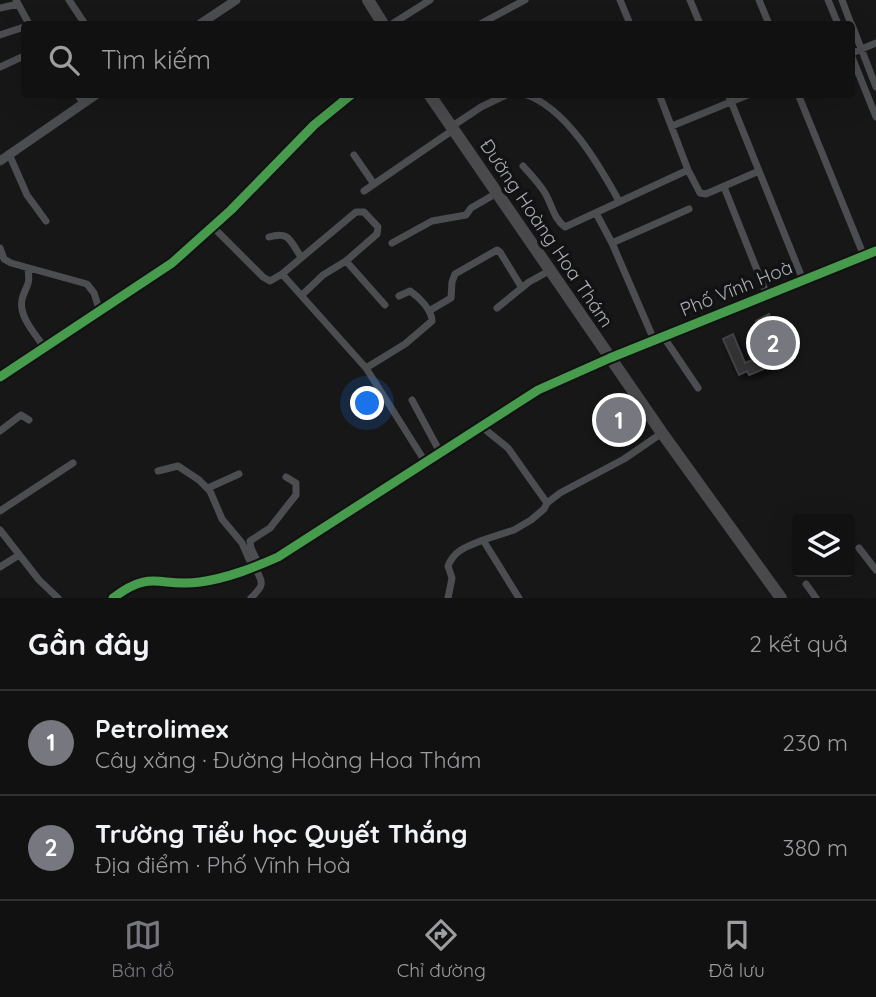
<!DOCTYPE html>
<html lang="vi">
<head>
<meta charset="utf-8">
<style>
  body { margin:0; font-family:Quicksand,sans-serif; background:#1a1a1b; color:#f1f3f6 }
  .controls { position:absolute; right:21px; bottom:21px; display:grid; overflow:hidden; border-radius:7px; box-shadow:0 7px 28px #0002 }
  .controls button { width:63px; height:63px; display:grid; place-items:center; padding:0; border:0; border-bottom:2px solid #303132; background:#111112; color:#f1f3f6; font:35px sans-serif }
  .you { position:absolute; left:368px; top:404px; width:24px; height:24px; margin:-18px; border:5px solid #fff; border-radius:50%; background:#1a73e8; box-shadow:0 0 0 10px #1a73e833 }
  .badge { display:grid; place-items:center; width:46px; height:46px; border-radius:50%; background:#77787f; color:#fff; font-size:23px; font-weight:700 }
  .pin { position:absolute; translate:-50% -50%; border:4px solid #fff; box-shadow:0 2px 7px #0006 }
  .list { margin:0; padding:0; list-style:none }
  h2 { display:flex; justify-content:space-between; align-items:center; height:91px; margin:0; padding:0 28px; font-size:30px }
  h2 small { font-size:23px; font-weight:400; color:#9c9d9f }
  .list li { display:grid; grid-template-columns:46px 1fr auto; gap:21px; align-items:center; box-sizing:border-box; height:105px; padding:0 28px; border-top:2px solid #303132 }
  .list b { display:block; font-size:26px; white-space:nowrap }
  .list p { margin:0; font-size:23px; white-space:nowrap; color:#9c9d9f }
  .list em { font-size:23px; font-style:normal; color:#9c9d9f }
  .icon { flex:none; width:38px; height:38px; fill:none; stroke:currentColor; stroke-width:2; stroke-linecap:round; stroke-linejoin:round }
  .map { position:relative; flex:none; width:876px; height:598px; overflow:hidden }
  .search { position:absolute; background:#111112; box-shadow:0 7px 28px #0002; left:21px; right:21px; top:21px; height:77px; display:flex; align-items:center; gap:18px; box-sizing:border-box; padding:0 24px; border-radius:7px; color:#9c9d9f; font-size:26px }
  .sheet { height:301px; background:#111112 }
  nav { display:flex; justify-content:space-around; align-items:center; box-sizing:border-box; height:98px; border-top:2px solid #303132; background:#111112; font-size:19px; color:#9c9d9f }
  nav a { display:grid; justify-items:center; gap:4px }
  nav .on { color:#77787f }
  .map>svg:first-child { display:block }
  .building { fill:#323233; stroke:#404144; stroke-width:2; filter:url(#shadow) }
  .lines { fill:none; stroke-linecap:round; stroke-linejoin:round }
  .minor { stroke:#4c4d50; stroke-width:7 }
  .tertiary { stroke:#4c4d50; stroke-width:9 }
  .primary { stroke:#4a4a4c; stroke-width:12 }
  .cycleway-casing { stroke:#121213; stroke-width:13 }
  .cycleway { stroke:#469c4c; stroke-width:9 }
  .labels { text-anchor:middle; stroke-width:7; stroke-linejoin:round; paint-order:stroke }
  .street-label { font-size:19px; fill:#aaadb7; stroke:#121213 }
</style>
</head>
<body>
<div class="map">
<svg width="876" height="598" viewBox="0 0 876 598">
  <defs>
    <filter id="shadow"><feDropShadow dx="3.5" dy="3.5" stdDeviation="3.5" flood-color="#0009"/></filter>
  </defs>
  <rect width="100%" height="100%" fill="#171718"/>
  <path class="building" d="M769,314l14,34 -11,5 4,11 -27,11 -2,-4 -8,4 -16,-36 10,-5 12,29 25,-10 -14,-32z"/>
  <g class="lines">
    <path class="minor" d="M16,0l13,24
      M69,0l16,24
      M620,0l10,24
      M690,0l10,24
      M759,0l10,24
      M828,0l10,24
      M842,0l9,24
      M0,8l18,-4
      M392,24l38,-24
      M480,24l45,-24
      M852,25l24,62
      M0,35l24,-8
      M852,53l24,-10
      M852,57l24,60
      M0,67l24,-11
      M77,94l7,10
      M524,94c42,13 75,71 95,107
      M659,94l29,76 12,23 6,1 53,-23
      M728,94l75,186
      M798,94l66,162
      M672,126l78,-32
      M451,127l30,-20 27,-13
      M9,154l18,41 19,26
      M354,155l20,29
      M523,166c8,9 16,17 22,27 7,12 9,26 20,34l123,-57
      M724,187l43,108
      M364,191l89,-61
      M596,213l16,30 42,97
      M213,227l50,50 7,4 12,-7 74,-62h8l14,15 -1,7 -31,27 -23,14 -21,20
      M269,237c21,-6 21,4 32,20
      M392,243l40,-22 34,-6 5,-7 26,-15
      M612,243l77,-34
      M0,248l4,11 7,4 76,21 7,9 6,19
      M346,261l39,44
      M28,269c2,16 0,13 -5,27 -7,18 12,38 22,52
      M282,274l84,94 60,95
      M497,308l32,-26 20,-11
      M429,311l22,-13 1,-16 3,-8 42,-24 3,2 22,36
      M663,336l35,52
      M366,368l39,-24 27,-23c0,-11 -13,-24 -22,-30l-11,5
      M0,377l172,-114 59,-53 83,-85 38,-31
      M412,400l29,54
      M482,427l26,21 39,55
      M0,431l21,-16 8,5
      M158,471l20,-5 21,14 11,11 12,28 20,24 11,25
      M208,488l31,-14
      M0,511l73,-48
      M0,530l39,50 19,18
      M859,548l17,22
      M259,565l-8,-17 -1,-7 20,-13 18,-23 8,-10v-12l-10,-6
      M0,567l19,-12
      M806,584l10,14
      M113,598c39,-30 47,-10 87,-16 28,-4 53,-14 78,-25l260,-167 72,-32 266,-107
      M251,598c14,-14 12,-14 4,-31
      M448,598l4,-20 -4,-12c6,-16 20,-20 35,-26
      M519,598l-36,-58 31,-10 17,-10 13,-11 3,-6 13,-10 64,-34 38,-26"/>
    <path class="tertiary" d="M200,24l36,-24
      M0,161l97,-67"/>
    <path class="primary" d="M368,0l15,24
      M429,94l233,339 119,165"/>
    <g class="cycleway-casing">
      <path id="cycleway" d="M0,377l172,-114 59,-53 83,-85 38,-31
        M113,598c39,-30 47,-10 87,-16 28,-4 53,-14 78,-25l260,-167 72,-32 266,-107"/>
    </g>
    <use href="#cycleway" class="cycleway"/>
  </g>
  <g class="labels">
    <g class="street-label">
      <text transform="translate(547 233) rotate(56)" y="7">Đường Hoàng Hoa Thám</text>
      <text transform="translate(736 288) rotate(-22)" y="7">Phố Vĩnh Hoà</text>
    </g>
  </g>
</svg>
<div class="controls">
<button><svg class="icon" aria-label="layers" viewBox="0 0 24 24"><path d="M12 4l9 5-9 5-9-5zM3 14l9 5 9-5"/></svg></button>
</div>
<div class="you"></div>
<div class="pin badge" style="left:619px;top:420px">1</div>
<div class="pin badge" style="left:773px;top:343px">2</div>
<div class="search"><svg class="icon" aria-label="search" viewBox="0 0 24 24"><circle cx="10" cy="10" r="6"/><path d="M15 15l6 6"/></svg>Tìm kiếm</div>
</div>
<section class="sheet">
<h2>Gần đây<small>2 kết quả</small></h2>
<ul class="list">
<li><span class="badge">1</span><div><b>Petrolimex</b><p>Cây xăng · Đường Hoàng Hoa Thám</p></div><em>230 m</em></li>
<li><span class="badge">2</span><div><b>Trường Tiểu học Quyết Thắng</b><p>Địa điểm · Phố Vĩnh Hoà</p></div><em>380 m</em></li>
</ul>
</section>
<nav>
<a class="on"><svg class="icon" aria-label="map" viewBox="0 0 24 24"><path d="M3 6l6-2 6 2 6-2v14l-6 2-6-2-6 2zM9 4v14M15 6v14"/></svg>Bản đồ</a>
<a><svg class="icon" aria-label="directions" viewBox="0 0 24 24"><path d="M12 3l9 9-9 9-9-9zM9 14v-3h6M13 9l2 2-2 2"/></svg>Chỉ đường</a>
<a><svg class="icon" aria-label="saved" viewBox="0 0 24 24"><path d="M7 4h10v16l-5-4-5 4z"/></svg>Đã lưu</a>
</nav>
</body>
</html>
